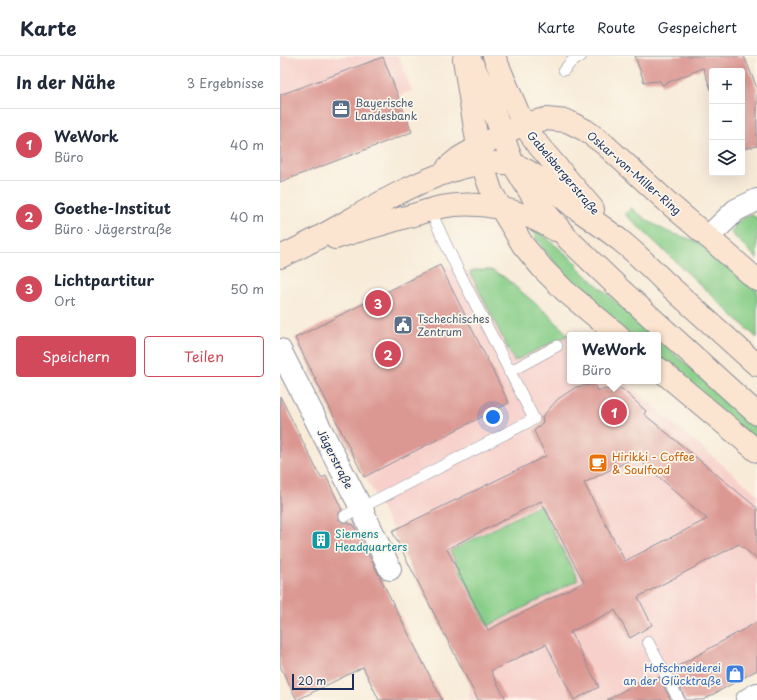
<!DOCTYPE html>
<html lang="de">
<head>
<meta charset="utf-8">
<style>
  body { margin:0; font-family:"Playpen Sans",sans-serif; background:#f2f2f3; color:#1f2937 }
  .controls { position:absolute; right:12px; top:12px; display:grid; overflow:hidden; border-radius:4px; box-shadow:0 4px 16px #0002 }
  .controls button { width:36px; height:36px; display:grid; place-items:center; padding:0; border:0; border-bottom:1px solid #e0e1e3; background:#fff; color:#1f2937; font:20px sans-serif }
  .scale { position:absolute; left:12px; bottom:10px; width:62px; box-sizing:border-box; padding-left:4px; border:2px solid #1b2f5e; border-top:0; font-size:11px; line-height:14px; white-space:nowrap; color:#1b2f5e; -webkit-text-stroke:3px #fbf7ec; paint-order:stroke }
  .you { position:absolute; left:213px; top:361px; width:14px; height:14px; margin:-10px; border:3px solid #fff; border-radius:50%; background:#1a73e8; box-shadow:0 0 0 6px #1a73e833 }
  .badge { display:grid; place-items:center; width:26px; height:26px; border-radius:50%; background:#d1495b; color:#fff; font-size:13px; font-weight:700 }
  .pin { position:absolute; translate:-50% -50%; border:2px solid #fff; box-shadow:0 1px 4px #0006 }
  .popup { position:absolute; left:287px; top:276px; width:94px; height:52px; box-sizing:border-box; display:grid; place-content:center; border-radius:4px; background:#fff; filter:drop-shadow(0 1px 3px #0005); font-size:13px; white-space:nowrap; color:#747a83 }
  .popup b { font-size:15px; color:#1f2937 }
  .popup::after { content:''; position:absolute; left:50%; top:100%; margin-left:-8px; border:8px solid transparent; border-top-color:#fff }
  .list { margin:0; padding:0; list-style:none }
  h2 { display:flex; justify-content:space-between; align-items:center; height:52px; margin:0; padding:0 16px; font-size:17px }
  h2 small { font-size:13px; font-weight:400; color:#747a83 }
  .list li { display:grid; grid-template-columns:26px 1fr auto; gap:12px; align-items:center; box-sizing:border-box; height:72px; padding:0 16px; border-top:1px solid #e0e1e3 }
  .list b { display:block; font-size:15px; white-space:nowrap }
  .list p { margin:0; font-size:13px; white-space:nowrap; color:#747a83 }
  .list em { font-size:13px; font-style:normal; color:#747a83 }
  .actions { display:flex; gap:8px; padding:12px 16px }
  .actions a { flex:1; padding:9px 0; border:1px solid #d1495b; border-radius:4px; text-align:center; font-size:14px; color:#d1495b }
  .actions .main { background:#d1495b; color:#fff }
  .icon { flex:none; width:22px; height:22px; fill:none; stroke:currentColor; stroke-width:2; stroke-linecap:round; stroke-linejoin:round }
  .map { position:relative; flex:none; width:477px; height:644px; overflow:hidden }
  header { display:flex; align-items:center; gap:24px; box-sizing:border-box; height:56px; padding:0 20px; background:#fff; border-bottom:1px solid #e0e1e3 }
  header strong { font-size:19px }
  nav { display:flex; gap:22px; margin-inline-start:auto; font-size:14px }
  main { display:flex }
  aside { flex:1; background:#fff }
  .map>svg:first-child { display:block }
  .built { fill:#f7d0cb }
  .green { fill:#88ce88; stroke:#527e73 }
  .building { fill:#db9792; fill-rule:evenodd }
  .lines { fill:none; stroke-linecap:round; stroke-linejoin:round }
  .lane-casing { stroke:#8a8d9b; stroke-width:12 }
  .street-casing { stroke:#8a8d9b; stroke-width:24 }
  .secondary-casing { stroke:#8a8d9b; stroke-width:24 }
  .lane { stroke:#fff; stroke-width:11 }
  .street { stroke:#fff; stroke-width:22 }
  .secondary { stroke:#fce5d0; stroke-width:22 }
  .labels { text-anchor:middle; stroke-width:3.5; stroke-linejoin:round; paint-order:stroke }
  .service-label { font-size:11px; fill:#4e5e75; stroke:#fbf7ec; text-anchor:start }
  .street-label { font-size:11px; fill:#1b2f5e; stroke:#fbf7ec }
  .food-label { font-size:11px; fill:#c56008; stroke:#fbf7ec; text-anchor:start }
  .culture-label { font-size:11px; fill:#0d838f; stroke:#fbf7ec; text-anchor:start }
  .shop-label { font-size:11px; fill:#366cbe; stroke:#fbf7ec; text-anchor:end }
</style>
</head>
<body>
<header>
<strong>Karte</strong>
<nav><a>Karte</a><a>Route</a><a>Gespeichert</a></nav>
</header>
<main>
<aside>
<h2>In der Nähe<small>3 Ergebnisse</small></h2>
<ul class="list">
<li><span class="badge">1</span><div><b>WeWork</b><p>Büro</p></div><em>40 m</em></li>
<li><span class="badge">2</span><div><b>Goethe-Institut</b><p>Büro · Jägerstraße</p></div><em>40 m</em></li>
<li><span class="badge">3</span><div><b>Lichtpartitur</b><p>Ort</p></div><em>50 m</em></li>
</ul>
<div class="actions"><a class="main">Speichern</a><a>Teilen</a></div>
</aside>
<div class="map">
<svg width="477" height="644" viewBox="0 0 477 644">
  <rect width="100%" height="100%" fill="#fbf7ec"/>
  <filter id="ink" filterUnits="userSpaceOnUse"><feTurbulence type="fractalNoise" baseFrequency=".025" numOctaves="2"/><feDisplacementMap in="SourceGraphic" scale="8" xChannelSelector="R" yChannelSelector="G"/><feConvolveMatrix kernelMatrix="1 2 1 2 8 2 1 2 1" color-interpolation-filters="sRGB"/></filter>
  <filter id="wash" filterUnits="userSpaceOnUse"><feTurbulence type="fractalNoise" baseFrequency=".012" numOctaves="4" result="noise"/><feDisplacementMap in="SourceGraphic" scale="16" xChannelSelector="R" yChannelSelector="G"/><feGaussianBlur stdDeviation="0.9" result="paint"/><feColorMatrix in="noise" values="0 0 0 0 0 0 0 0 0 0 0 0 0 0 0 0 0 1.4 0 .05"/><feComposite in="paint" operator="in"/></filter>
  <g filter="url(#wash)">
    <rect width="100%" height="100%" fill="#f8ebd8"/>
    <path class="built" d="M0,0h119l13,35 -14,5 14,36 -132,50z
      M160,209l30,7 5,-2h16l13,7 45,38 19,20 2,1v45h53l134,113v176l-54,30h-233l-1,-3 1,-14 -175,-345z"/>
    <path class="green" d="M351,152l19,14 18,10 25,8 21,11 43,37v50l-132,-124z
      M470,158l7,4v41l-26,-26 6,-11z
      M251,169l47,39 -2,2 77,69h-23l-57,-50 -29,-35 -9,-13z
      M195,214h16l13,7 45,38 19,20 -54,26 -44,-89z
      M378,283l99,88v14l-99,-82z
      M260,449l38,75 -90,46 -38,-75z"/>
    <g id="blocks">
      <path class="building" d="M355,0h109l13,32v58l-15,3v-78h-30v21l-9,-24 -41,17 -2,-4 -16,1z
        M103,1l29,75 -132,50v-87z
        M160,209l69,138 -145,74 -69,-139z
        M315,328l1,6 26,-1 24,22 -2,3 113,94v51l-18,-15 -101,53 14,28 -22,13 -15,-28 -45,22 29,55 -25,13 -28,-56 -55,27 15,29h-28l-86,-169 154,-75 -12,-25 9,-9 -1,-5 16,-18 18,-12zM356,401l71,62 -82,42 -41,-78zM261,445l43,81 -96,48 -41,-81z
        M0,340l41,82 5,-2 16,34 -3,3v7l5,3 5,-1 1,3 3,-1 89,176h-63l-16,-33 -66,33 -17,-34z
        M477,566v48l-54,30h-17l-15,-30z
        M367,621l3,5 9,-5 12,23h-64z"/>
    </g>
  </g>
  <g filter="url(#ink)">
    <use href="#blocks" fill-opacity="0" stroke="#8a8d9b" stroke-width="1"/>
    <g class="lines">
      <g class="lane-casing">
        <path id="lane" d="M284,14l7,-8 10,-6
          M229,316l48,-26
          M65,460l189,-97 -78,-153 -26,-56
          M368,586l31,58"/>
      </g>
      <g class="street-casing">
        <path id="street" d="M428,181l28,-27 21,-10
          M0,294l81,158 29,61
          M467,644l10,-6"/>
      </g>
      <g class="secondary-casing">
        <path id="secondary" d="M188,0l19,37 26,71 20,33 35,42 51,49 138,126
          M214,0l29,68 16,22 54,63
          M184,3l14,88 4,17 10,29 31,52 20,24 22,22 53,44
          M168,111l11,-9 19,-11 45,-23 23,-5 21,2 18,9 18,13 70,64 35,30 49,43
          M55,182c22,-7 45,-13 67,-20 13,-3 26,-8 39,-11 38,-7 81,2 114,23
          M0,201c61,-27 116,-71 181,-89 15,-4 41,-8 54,-3 23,9 40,27 59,42 16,11 32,22 47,34 15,12 30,27 44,41 31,28 61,55 92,83
          M378,312l99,83"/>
      </g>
      <use href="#lane" class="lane"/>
      <use href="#street" class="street"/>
      <use href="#secondary" class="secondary"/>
    </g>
  </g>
  <defs>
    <g id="office-square" transform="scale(1)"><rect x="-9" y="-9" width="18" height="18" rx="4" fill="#5c6f8a" stroke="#fbf7ec"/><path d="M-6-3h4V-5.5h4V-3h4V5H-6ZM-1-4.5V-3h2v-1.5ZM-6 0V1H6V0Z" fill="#fff"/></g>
    <g id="civic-square" transform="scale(1)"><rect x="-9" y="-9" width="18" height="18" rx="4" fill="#5c6f8a" stroke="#fbf7ec"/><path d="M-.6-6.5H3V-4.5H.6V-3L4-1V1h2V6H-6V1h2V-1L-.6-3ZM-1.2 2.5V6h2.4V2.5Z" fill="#fff"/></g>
    <g id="cafe-square" transform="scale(1)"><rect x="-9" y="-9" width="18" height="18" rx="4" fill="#e8710a" stroke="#fbf7ec"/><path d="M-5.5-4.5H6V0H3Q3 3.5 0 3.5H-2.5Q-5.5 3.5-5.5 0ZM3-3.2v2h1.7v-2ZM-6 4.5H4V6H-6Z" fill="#fff"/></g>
    <g id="building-square" transform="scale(1)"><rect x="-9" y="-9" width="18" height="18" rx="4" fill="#0f9aa8" stroke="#fbf7ec"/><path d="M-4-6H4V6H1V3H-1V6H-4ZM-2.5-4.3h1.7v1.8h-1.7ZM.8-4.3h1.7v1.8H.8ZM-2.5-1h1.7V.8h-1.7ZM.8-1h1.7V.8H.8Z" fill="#fff"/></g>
    <g id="shop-square" transform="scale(1)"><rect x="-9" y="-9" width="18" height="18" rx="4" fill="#3f7fe0" stroke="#fbf7ec"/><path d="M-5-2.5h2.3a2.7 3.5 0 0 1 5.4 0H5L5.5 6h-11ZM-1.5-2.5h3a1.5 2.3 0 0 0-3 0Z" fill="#fff"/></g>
  </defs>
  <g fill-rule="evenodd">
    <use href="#office-square" x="61" y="53"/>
    <use href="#civic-square" x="123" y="269"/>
    <use href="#cafe-square" x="318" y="407"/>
    <use href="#building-square" x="41" y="484"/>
    <use href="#shop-square" x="455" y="618"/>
  </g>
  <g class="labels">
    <g class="service-label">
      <text x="75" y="51">Bayerische<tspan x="75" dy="13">Landesbank</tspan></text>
      <text x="137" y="267">Tschechisches<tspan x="137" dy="13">Zentrum</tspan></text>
    </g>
    <g class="street-label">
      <text transform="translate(283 117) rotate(50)" y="4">Gabelsbergerstraße</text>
      <text transform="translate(354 117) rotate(41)" y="4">Oskar-von-Miller-Ring</text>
      <text transform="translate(55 403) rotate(63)" y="4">Jägerstraße</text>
    </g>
    <g class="food-label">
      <text x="332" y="405">Hirikki - Coffee<tspan x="332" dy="13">&amp; Soulfood</tspan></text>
    </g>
    <g class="culture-label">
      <text x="55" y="482">Siemens<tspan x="55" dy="13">Headquarters</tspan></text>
    </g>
    <g class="shop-label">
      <text x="441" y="616">Hofschneiderei<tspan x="441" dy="13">an der Glücktraße</tspan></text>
    </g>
  </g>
</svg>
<div class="controls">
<button>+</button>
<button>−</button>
<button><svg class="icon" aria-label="layers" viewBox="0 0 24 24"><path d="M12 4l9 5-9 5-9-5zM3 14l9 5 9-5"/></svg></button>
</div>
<div class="scale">20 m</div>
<div class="you"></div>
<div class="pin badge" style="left:334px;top:356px">1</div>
<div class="popup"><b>WeWork</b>Büro</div>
<div class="pin badge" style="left:108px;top:298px">2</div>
<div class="pin badge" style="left:98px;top:247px">3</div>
</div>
</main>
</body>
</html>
